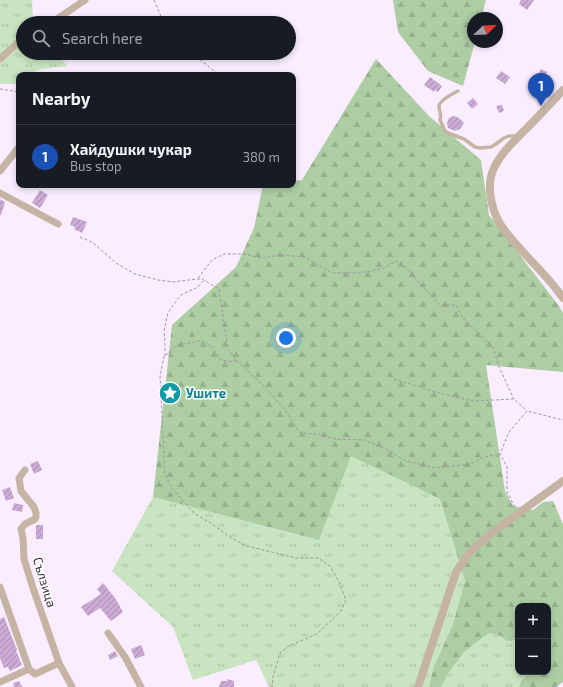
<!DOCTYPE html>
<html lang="en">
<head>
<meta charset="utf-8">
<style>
  body { margin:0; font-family:"Exo 2",sans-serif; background:#20242c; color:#f1f3f6 }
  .controls { position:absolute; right:12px; bottom:12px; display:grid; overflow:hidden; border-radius:8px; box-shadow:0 2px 6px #0003 }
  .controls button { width:36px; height:36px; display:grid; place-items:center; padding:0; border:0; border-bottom:1px solid #363941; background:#171b24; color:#f1f3f6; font:20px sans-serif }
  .compass { position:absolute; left:467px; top:12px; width:36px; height:36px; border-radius:50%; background:#171b24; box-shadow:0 2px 6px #0003; rotate:67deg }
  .you { position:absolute; left:286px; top:338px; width:14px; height:14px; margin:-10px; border:3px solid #fff; border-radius:50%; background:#1a73e8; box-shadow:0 0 0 6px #1a73e833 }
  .badge { display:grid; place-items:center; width:26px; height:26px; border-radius:50%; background:#0f766e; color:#fff; font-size:13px; font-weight:700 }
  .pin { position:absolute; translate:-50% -33px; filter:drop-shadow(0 1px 2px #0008) }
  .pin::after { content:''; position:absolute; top:21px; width:14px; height:12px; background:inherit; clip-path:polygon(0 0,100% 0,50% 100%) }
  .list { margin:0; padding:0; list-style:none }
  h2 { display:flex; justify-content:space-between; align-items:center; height:52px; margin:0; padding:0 16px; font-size:17px }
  h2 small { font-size:13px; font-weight:400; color:#9ea1a6 }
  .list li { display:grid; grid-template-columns:26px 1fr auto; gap:12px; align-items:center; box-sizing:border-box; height:64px; padding:0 16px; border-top:1px solid #363941 }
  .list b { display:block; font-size:15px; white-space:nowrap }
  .list p { margin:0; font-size:13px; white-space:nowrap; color:#9ea1a6 }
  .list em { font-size:13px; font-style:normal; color:#9ea1a6 }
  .icon { flex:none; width:22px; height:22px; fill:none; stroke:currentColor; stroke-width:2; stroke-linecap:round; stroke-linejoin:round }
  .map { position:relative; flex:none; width:563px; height:687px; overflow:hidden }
  .search { position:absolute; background:#171b24; box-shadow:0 2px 6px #0003; left:16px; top:16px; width:280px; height:44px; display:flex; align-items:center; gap:10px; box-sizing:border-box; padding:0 14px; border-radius:22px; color:#9ea1a6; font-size:15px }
  .panel { position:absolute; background:#171b24; box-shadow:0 2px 6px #0003; left:16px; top:72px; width:280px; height:116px; border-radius:8px }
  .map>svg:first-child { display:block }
  .grass { fill:url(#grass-tufts) }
  .forest { fill:url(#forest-firs) }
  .building { fill:url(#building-hatch) }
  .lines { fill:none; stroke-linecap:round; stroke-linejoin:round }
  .path { stroke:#a297a6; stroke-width:1; stroke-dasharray:3 2; stroke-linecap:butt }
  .service { stroke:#c5b4a3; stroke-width:3.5 }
  .minor { stroke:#c5b4a3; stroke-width:7 }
  .tertiary { stroke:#c5b4a3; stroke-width:8 }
  .labels { text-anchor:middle; stroke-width:3; stroke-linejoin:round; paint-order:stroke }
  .culture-label { font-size:13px; font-weight:bold; fill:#0d838f; stroke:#fff; text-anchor:start }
  .street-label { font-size:13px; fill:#3c333f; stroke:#fff }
</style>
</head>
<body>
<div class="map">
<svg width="563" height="687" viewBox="0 0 563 687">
  <defs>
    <pattern id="grass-tufts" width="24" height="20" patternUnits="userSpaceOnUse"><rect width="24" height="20" fill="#c8e4c0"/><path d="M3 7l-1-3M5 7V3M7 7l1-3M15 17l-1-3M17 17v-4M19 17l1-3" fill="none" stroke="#adc4a6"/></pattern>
    <pattern id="forest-firs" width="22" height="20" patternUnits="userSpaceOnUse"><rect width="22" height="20" fill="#adcda3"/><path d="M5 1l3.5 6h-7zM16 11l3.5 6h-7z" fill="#96b08d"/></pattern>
    <pattern id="building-hatch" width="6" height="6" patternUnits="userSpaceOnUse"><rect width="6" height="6" fill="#cbabd5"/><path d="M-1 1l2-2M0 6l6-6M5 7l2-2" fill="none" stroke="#a68cae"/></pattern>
  </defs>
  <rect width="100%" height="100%" fill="#faedff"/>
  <path class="grass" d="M0,0h32l1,23h-10v30h34l10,13 -31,4 2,5h-19v9h-19z
    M350,455l90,44 25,82 -12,43 -20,45 -4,18h-160l-13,-27 -63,20 -20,-53 -61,-56 41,-74 166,43z
    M489,633l12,3 6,4h11v32h10v2l-7,7 -2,6h-78l7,-13 16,-22z"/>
  <path class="forest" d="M393,0h93l-5,18h-8v24h2l-12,44 -35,-15 -30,-39z
    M376,59l53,57 52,44 8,55 70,91 4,7v59l-77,-7 19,126 8,15 20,4 10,-8 10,-1 10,23v158l-7,5h-37l2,-6 7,-7v-2h20v-66h-30v34l-11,1 -6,-5 -12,-3 -25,19 -16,22 -7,13h-12l4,-18 20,-45 12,-43 -25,-82 -89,-43 -32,84 -166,-43 19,-172 64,-58 18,-39 9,-43h30v-4l9,-1z"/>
  <path class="building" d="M521,0h13l-7,10 -8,-6z
    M541,69l6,3 -3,6 -6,-2z
    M501,71l9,6 -5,7 -9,-6z
    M430,77l12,9 -4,6 -3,-2 -1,2 -10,-7z
    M473,98l5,6 -6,5 -5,-6z
    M502,105l2,6 -5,2 -3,-7z
    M454,116l5,2 5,5 -4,6 -5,2 -5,-2 -2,-1 -1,-5 2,-5z
    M40,190l8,5 -8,13 -8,-5z
    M0,199l5,3 -4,13h-1z
    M73,217l14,5 -5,11 -8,-4 1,-2 -5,-2z
    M38,461l4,9 -8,4 -4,-10z
    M10,487l4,11 -8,3 -4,-11z
    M14,503l9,2 -1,7 -10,-2z
    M36,525h7v14h-7z
    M103,583l12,15 8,14 -12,9 -11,-13 -12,8 -7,-9 20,-13 -4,-5z
    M4,617l13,33 -1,1 6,14 -12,6 -2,-4 -4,1 -4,-10v-39z
    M141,645l4,10 -10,4 -4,-10z
    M115,651l3,5 -8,4 -2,-5z
    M227,679l7,2v6h-15l2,-6h6z
    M19,681l3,6h-8l-1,-4z"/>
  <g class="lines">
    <path class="path" d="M154,0l10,23
      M192,53l27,22
      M212,75l3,-3
      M0,89l19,3
      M80,237l12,5 24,21 19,11 23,6 15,2 24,-3h5l17,10 4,28 5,32 8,11 29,27 20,23 15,23 17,1 19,5 28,1 24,10 18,11 30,7 34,-4 14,-7 16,-3
      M198,278l14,-18 12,-6h20l17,4 19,-3 25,2 27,16h27l23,-4 14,-8 9,6 35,38h16l7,13 30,29 6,20 15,32
      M165,356v-11l-1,-14 4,-18 6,-9 7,-9 17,-8 5,-6
      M236,360l-4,2 -11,-2 -11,-15 -10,-4 -23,4 -13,12 -4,19 5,99 7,13 22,25 21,13 16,12 16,8 49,12h22l12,8 9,16 7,18 -5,11 -24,23 -28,12 -9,7 -7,24 -1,10
      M394,379l45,14 33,8 42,-2 13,12
      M515,507l-8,-15v-25l-7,-13 9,-22 18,-21 36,9"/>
    <path class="service" d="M458,91c-6,3 -18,9 -19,15 0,5 3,9 1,14l5,11 3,2 16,6 11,8 5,1 11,-1 5,-3 8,-6 5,-2h9"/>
    <path class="minor" d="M51,23l34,-23
      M0,59l23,-21
      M0,171l19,-24
      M0,193l58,31
      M25,470l-6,8 2,13 13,16 2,6v4l-1,2 -10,5 -4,5 2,9 1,21 9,29 26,75 13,24
      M0,587l29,82 6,5 24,-11
      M108,633l17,24 16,30
      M0,682l29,-13"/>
    <path class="tertiary" d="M563,90c-13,14 -25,27 -38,40 -11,11 -24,23 -31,38 -9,19 -2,47 11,63 18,24 41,42 58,67
      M418,687l38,-115 14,-20 20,-18 73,-53"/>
  </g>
  <defs>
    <g id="sight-disc" transform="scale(1.15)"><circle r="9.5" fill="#0f9aa8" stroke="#fff"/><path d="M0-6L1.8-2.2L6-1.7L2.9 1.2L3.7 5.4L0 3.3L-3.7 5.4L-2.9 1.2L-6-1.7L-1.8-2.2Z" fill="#fff"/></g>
  </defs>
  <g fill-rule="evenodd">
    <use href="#sight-disc" x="170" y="393"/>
  </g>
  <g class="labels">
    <g class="culture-label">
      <text x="186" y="398">Ушите</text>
    </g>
    <g class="street-label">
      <text transform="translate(45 582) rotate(73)" y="5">Сълзица</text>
    </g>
  </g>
</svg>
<div class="controls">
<button>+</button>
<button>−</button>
</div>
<svg class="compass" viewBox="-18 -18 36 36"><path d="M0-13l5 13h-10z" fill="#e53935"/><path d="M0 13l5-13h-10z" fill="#9ea1a6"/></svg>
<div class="you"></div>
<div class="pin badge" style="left:541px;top:106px;background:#1a4fb4">1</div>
<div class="search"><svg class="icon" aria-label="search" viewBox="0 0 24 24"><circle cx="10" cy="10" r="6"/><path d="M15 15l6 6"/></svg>Search here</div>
<section class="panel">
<h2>Nearby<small></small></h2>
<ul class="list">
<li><span class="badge" style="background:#1a4fb4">1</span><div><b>Хайдушки чукар</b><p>Bus stop</p></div><em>380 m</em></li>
</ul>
</section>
</div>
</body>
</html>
